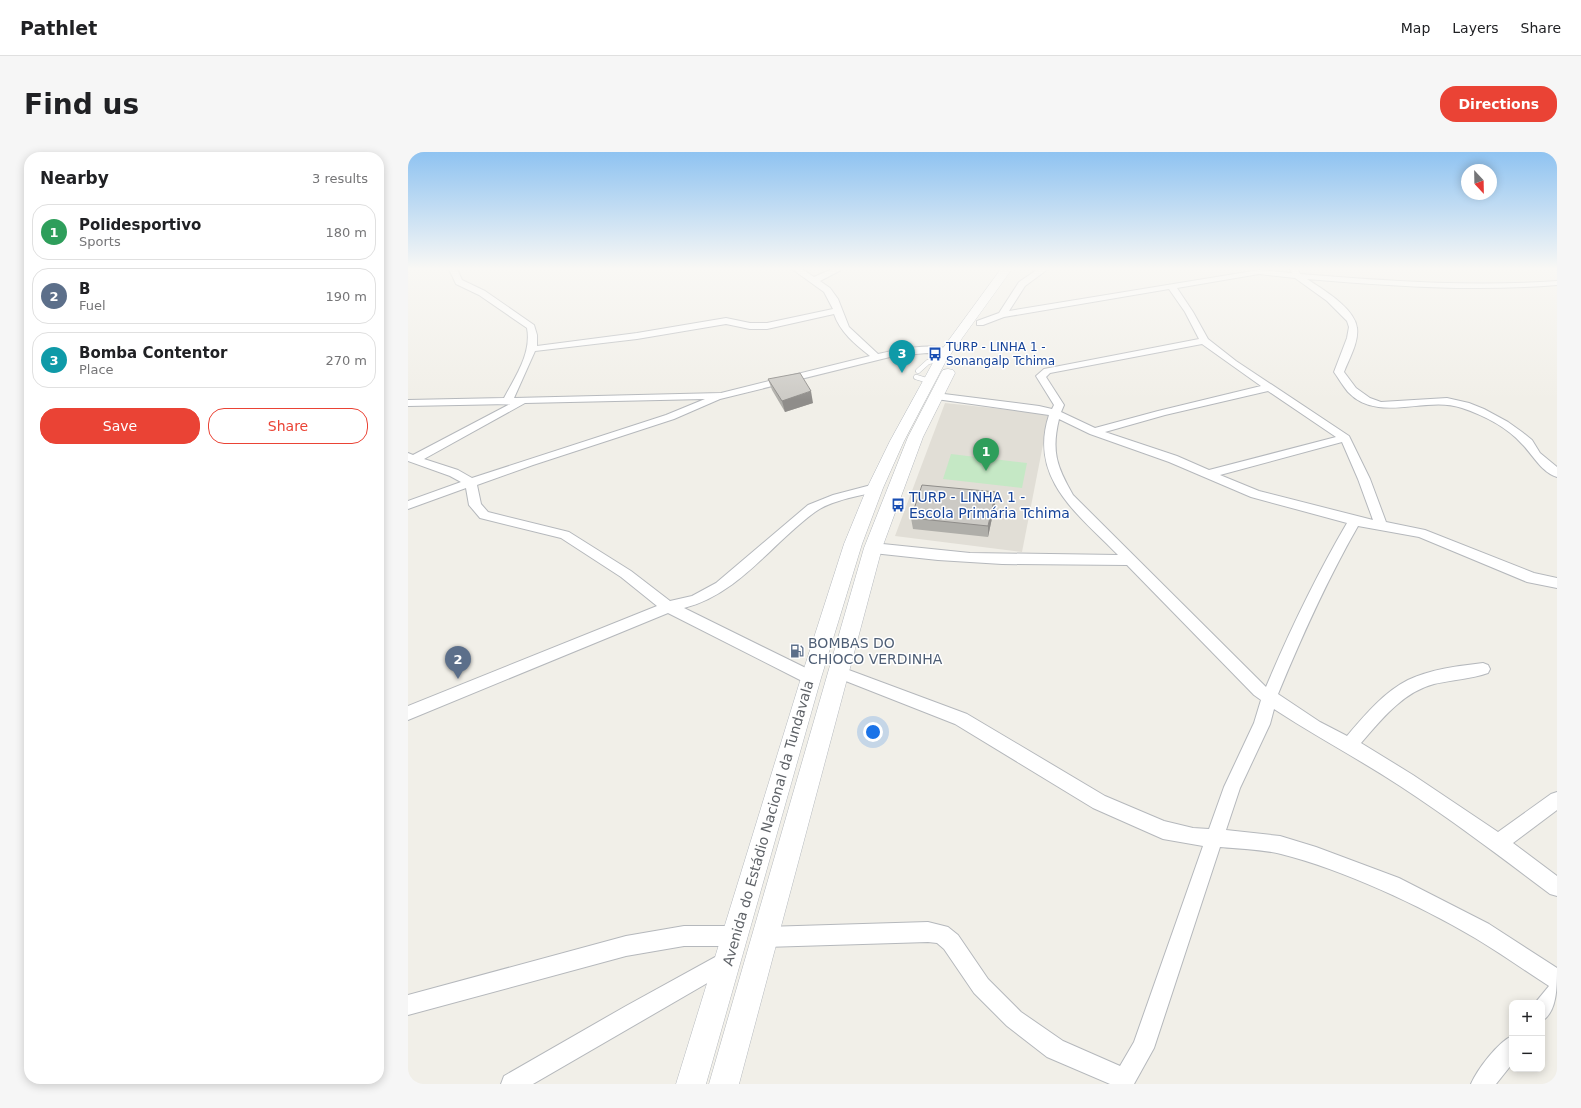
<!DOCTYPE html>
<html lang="en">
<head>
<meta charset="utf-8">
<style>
  body { margin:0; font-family:"DejaVu Sans",sans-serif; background:#f6f6f6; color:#202124 }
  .controls { position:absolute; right:12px; bottom:12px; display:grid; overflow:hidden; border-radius:8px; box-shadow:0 2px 10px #0003 }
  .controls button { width:36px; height:36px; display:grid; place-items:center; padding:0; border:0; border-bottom:1px solid #e0e0e0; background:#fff; color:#202124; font:20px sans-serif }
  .compass { position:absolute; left:1053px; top:12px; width:36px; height:36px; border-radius:50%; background:#fff; box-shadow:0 2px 10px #0003; rotate:158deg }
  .you { position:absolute; left:465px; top:580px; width:14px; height:14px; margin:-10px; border:3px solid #fff; border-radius:50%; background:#1a73e8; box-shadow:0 0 0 6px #1a73e833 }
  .badge { display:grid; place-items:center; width:26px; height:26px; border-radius:50%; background:#ea4335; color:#fff; font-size:13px; font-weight:700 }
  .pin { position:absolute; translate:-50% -33px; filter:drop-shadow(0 1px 2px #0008) }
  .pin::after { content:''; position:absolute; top:21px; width:14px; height:12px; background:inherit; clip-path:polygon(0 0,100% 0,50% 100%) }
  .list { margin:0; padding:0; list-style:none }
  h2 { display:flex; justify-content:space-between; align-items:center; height:52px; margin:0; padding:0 16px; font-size:17px }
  h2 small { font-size:13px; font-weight:400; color:#757577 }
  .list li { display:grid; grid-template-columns:26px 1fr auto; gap:12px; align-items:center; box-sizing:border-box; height:56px; margin:0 8px 8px; padding:0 8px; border:1px solid #e0e0e0; border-radius:16px }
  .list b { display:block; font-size:15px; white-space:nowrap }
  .list p { margin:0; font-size:13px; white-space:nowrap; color:#757577 }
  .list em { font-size:13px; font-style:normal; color:#757577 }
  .actions { display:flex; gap:8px; padding:12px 16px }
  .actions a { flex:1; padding:9px 0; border:1px solid #ea4335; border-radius:16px; text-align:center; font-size:14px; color:#ea4335 }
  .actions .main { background:#ea4335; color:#fff }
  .map { position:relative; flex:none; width:1149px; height:932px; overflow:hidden; border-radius:16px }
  header { display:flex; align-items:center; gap:24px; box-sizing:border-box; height:56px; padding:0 20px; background:#fff; border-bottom:1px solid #e0e0e0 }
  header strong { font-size:19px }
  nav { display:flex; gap:22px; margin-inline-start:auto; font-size:14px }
  .intro { display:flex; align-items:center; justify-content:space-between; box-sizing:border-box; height:96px; padding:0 24px }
  h1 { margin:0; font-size:28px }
  .button { padding:10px 18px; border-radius:16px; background:#ea4335; color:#fff; font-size:14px; font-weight:700 }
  main { display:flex; gap:24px; padding:0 24px }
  aside { flex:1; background:#fff; border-radius:16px; box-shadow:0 2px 10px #0003 }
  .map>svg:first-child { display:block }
  .education { fill:#e1ded6 }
  .green { fill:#c5e8c5 }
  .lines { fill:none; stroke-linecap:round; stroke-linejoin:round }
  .lane-casing { stroke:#b5b8bc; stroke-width:5.5 }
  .street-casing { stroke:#b5b8bc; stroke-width:2 }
  .secondary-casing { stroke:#b6babf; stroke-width:1 }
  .lane { stroke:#fff; stroke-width:4.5 }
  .street { fill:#fff; fill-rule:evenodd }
  .secondary { fill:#fff; fill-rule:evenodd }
  .wall { fill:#afaea9 }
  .shaded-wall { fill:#8f8d8a }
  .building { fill:#cccac5; stroke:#8f8d8a }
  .labels { text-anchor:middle; stroke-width:3; stroke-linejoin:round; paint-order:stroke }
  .far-transit-label { font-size:12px; fill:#164399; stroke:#fff; text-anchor:start }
  .transit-label { font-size:14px; fill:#164399; stroke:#fff; text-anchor:start }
  .service-label { font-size:14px; fill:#4e5e75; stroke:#fff; text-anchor:start }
  .street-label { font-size:14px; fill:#5f6368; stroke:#fff }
</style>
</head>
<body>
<header>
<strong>Pathlet</strong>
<nav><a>Map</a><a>Layers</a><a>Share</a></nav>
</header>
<div class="intro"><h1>Find us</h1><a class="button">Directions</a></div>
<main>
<aside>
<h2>Nearby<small>3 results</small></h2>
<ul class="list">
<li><span class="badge" style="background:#2e9e5b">1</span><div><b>Polidesportivo</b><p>Sports</p></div><em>180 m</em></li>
<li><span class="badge" style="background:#5c6f8a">2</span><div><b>B</b><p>Fuel</p></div><em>190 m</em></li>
<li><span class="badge" style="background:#0f9aa8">3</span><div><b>Bomba Contentor</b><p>Place</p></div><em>270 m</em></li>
</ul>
<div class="actions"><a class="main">Save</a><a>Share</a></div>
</aside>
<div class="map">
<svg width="1149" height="932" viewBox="0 0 1149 932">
  <rect width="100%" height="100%" fill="#f1efe8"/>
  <path class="education" d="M537,251l104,11 -27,138 -127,-16z"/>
  <path class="green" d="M543,302l76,9 -5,25 -79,-9z"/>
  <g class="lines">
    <g class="lane-casing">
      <path id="lane" d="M510,219l10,-9 13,-3
        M508,225l13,4"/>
    </g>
    <g class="street-casing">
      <path id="street" d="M41,117h8l5,11 23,11 49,34 3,10v11l100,-13 89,-15 24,5h17l66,-14 -9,-17 -32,-23h10l12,8 18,-8h11l-23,12 10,7 8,11 11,28 29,27c22,-5 50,-11 72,-5l2,2 -5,3 -20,-1 -33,3 -174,43 -46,20 -141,46 -56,20 4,19 7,8 81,20 62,39 39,30 22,-5 24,-13 92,-78 25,-10 42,-11 4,1 2,3 -2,3c-19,5 -48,9 -64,21 -44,32 -76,82 -131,96l132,65 3,5 -3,5 -5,1 -5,-1 -138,-70 -260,107v-14l249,-100 -36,-29 -60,-39 -81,-20 -11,-13 -3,-17 -58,21v-8l53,-19 -11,-6 -42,-15v-8l5,2 97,-51 -102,2v-6l96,-2c11,-21 28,-45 23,-70l-48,-33 -23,-11zM426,162c6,18 21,30 36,42l-149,37 -207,5 21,-47 102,-12 89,-15 24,5h17zM297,247l-39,16 -194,63 -14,-8 -34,-11 101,-56z
        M630,117h10l-23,17 -16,25 250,-41 33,3 -2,-4h8l2,5c86,7 171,13 257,7v4c-84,7 -167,1 -250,-6 15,10 48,29 50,49 2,14 -8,31 -13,44l12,16 14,10 11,4 66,-4 22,5 15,6 24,13 14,10 10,8 8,13 17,14v10c-16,-5 -24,-22 -35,-33 -15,-17 -39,-29 -60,-36 -36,-13 -84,16 -114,-16 -5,-6 -9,-13 -14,-20l13,-34 2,-11 -2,-6 -20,-20 -32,-23 -36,-4 -82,14 16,24 15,27 28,22 113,75 21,43 16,43 39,8 109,43 23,5v10l-30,-6 -108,-45 -61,-11c-31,54 -56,110 -80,168l42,28 27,14c17,-20 37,-44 61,-56 23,-11 50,-14 75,-17l5,2 2,4 -2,4c-17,6 -36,7 -54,11 -31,8 -53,36 -73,59l52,32 85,57 53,-38 6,-2v18l-44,33 44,33v20l-7,-2c-49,-37 -98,-74 -150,-108 -41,-27 -85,-50 -126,-77l-4,15 -30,64 -14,42 54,6 36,11 83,31 90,46 68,44c0,20 0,44 -15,53v-18h-7l14,-17c-25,-16 -49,-33 -74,-48 -56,-33 -131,-68 -194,-84 -20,-5 -41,-5 -61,-7l-66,201 -20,36h-24l-63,-27 -40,-31 -33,-33 -30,-44 -7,-6 -9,-1 -163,5 -7,-3 -3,-7 3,-7 7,-3 163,-5 20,5 10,8 30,44 33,33 42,29 57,25 14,-24 69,-196 -40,-7 -70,-31 -138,-84 -122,-48 -2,-4 2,-4 5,-2 129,48 138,82 59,25 29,7 16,1 15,-42 30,-64 7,-23 -7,-5 -127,-130 -125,-1 -64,-4 -65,-7 -5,-2 -1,-3 1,-3 5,-2 97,10 148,2c-39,-40 -90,-76 -69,-140l-113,-16 -5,-3 5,-3 103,13 13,3 2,-4 -18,-29 8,-7 155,-30 -14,-27 -16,-23 -165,28 -21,8h-6v-4l22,-8 20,-31zM794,192l59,42 -103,25 -63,17 -34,-16 3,-7 -18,-28 4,-4zM860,239l68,46 -127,33 -32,-14 -72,-24 60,-17zM651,267l31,15 79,28 82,35 96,26c-31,53 -57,107 -81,164l-193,-192c-16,-28 -22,-43 -14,-76zM934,290l16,37 15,41 -114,-29 -39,-16z
        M276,774h52l7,3 3,7 -3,7 -7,3h-52l-58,10 -218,59v-20l218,-59z
        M320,798l7,3 3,7 -3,7 -202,117h-32l3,-8 122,-70z
        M1104,884v28l-16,20h-25c6,-14 27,-42 41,-48z"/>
    </g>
    <g class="secondary-casing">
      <path id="secondary" d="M593,117h11l-65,90 -43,82 -21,47 -21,56 -41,134 -115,406h-30l125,-406 43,-134 23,-56 23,-47 45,-82z
        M540,217l5,1 2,3 -32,64 -41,111 -143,536h-30l155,-536 44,-111 33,-64 2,-3z"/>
    </g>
    <use href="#lane" class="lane"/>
    <use href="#street" class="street"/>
    <use href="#secondary" class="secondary"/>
  </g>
  <path class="wall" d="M360,227l45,24 -28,9 -13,-22z
    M588,340l-1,12 -7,33 -75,-8 -2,-11z"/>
  <path class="shaded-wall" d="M403,239l2,12 -28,9 -3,-11z
    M588,340l-1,12 -7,33v-11z"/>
  <path class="building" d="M392,221l11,18 -29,10 -14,-22z
    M514,333l74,7 -8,34 -77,-8z"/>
  <linearGradient id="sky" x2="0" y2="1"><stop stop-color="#8fc3f1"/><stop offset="0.47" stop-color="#f9f8f5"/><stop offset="1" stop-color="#f9f8f5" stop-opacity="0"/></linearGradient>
  <rect width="1149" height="248" fill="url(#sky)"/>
  <defs>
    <g id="bus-bare" transform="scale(1.08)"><path d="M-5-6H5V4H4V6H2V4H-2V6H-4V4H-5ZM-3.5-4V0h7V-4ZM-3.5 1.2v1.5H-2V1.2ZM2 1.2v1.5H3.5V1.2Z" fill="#1a4fb4" stroke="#fff" stroke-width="2.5" paint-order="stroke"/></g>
    <g id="fuel-bare" transform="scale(1.08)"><path d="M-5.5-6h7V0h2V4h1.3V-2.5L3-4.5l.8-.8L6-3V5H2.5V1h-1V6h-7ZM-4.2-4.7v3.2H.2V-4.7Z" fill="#5c6f8a" stroke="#fff" stroke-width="2.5" paint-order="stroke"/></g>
  </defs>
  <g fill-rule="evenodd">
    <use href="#bus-bare" x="527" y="202"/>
    <use href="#bus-bare" x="490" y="353"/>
    <use href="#fuel-bare" x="389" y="499"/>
  </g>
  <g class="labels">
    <g class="far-transit-label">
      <text x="538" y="199">TURP - LINHA 1 -<tspan x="538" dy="14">Sonangalp Tchima</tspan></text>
    </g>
    <g class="transit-label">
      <text x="501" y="350">TURP - LINHA 1 -<tspan x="501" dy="16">Escola Primária Tchima</tspan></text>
    </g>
    <g class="service-label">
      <text x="400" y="496">BOMBAS DO<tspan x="400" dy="16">CHIOCO VERDINHA</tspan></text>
    </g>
    <g class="street-label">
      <text transform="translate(360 671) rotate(-74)" y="5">Avenida do Estádio Nacional da Tundavala</text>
    </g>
  </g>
</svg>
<div class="controls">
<button>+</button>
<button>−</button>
</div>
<svg class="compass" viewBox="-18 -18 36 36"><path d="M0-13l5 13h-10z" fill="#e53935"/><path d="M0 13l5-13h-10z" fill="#757577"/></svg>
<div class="you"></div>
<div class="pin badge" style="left:578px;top:319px;background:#2e9e5b">1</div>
<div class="pin badge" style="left:50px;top:527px;background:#5c6f8a">2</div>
<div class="pin badge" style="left:494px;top:221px;background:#0f9aa8">3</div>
</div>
</main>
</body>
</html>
